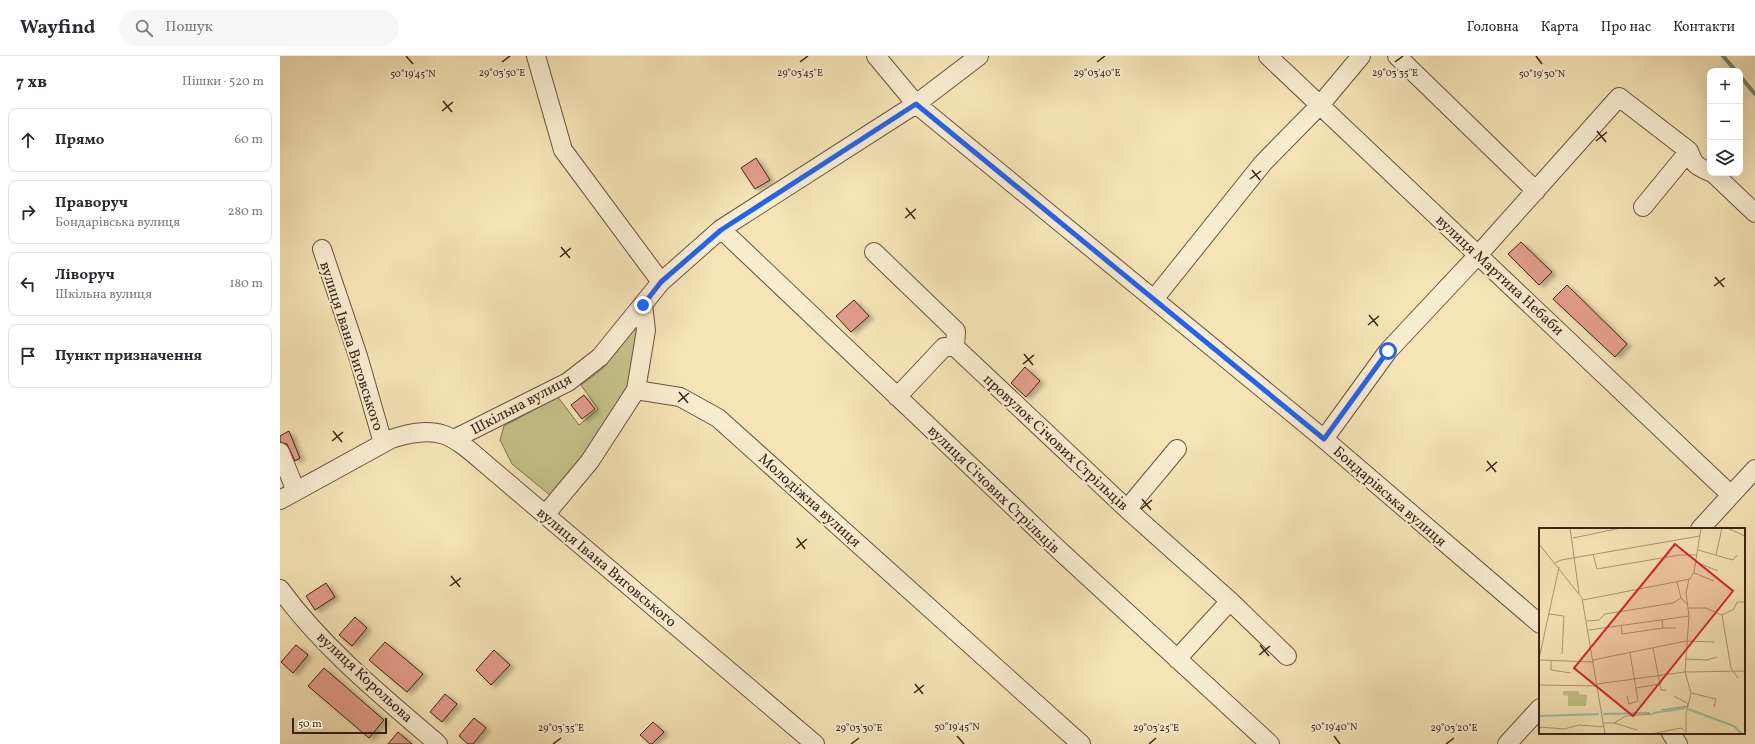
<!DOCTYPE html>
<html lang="uk">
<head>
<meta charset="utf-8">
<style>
  body { margin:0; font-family:Vollkorn,serif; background:#f7f7f7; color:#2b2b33 }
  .controls { position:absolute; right:12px; top:12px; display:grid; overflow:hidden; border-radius:8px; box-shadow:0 4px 16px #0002 }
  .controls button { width:36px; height:36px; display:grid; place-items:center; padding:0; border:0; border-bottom:1px solid #e1e1e2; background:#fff; color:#2b2b33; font:20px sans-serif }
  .scale { position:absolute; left:12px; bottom:10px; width:95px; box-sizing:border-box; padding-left:4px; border:2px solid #3c2316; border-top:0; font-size:11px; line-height:14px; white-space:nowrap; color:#3c2316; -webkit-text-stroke:3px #f9edd0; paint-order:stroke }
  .stop { position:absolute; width:12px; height:12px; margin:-9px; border:3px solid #2563eb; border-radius:50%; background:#fff }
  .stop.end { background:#2563eb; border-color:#fff; box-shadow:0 1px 4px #0008 }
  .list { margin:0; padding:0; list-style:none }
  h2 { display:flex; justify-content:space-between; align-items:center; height:52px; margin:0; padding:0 16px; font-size:17px }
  h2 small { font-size:13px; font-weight:400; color:#7c7c81 }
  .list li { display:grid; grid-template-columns:26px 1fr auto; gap:12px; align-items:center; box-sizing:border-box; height:64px; margin:0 8px 8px; padding:0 8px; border:1px solid #e1e1e2; border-radius:8px }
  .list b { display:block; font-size:15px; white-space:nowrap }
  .list p { margin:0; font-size:13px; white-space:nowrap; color:#7c7c81 }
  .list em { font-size:13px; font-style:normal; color:#7c7c81 }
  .icon { flex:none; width:22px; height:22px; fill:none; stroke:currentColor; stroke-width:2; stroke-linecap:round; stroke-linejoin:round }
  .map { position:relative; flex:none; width:1475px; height:688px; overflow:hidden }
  header { display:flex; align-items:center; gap:24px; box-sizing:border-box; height:56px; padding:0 20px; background:#fff; border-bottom:1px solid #e1e1e2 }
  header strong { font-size:19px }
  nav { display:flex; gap:22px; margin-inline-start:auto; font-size:14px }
  .search { width:280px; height:36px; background:#f7f7f7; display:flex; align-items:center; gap:10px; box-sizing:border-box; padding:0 14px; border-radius:22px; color:#7c7c81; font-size:15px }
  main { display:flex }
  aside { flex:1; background:#fff }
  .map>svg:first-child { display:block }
  .green { fill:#c4c289; stroke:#807250 }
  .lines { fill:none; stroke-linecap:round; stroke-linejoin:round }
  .stream { stroke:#77816e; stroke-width:4 }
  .building { fill:#e39d8a; stroke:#3c2316; filter:url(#shadow) }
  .minor-casing { stroke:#6a533e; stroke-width:20 }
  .minor { stroke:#f9edd0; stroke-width:18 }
  .route { stroke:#2563eb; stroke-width:5 }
  .ticks { fill:none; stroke:#3c2316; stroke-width:1.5 }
  .labels { text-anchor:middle; stroke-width:4; stroke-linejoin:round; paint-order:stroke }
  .street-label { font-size:15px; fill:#3c2316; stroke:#f9edd0 }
  .inset-river { fill:none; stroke:#9ebfa9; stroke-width:2 }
  .inset-road { fill:none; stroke:#ac9777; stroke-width:1 }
  .view { fill:#d62828; fill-opacity:0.15; stroke:#d62828; stroke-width:2 }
  .inset-edge { fill:none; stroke:#3c2316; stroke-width:2 }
  .ticks-label { font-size:10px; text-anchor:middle; fill:#3c2316; stroke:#f9edd0; stroke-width:4; stroke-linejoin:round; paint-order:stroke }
</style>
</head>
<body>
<header>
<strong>Wayfind</strong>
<div class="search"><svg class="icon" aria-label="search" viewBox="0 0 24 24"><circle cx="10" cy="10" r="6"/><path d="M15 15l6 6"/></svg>Пошук</div>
<nav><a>Головна</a><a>Карта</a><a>Про нас</a><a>Контакти</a></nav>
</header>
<main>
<aside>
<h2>7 хв<small>Пішки · 520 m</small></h2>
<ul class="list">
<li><svg class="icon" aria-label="ahead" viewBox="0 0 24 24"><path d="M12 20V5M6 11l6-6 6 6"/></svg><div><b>Прямо</b></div><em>60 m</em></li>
<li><svg class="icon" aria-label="right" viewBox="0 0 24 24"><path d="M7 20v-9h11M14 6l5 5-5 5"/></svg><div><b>Праворуч</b><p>Бондарівська вулиця</p></div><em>280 m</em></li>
<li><svg class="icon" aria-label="left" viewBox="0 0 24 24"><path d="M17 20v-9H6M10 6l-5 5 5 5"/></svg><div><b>Ліворуч</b><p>Шкільна вулиця</p></div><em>180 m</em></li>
<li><svg class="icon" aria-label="arrive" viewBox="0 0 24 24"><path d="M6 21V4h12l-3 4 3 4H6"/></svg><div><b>Пункт призначення</b></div></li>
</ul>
</aside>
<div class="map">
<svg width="1475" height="688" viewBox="0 0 1475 688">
  <defs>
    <filter id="shadow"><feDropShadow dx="4.5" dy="2.5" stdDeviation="2" flood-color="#0004"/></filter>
  </defs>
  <rect width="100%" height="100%" fill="#f6e4b7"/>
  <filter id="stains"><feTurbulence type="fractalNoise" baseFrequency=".005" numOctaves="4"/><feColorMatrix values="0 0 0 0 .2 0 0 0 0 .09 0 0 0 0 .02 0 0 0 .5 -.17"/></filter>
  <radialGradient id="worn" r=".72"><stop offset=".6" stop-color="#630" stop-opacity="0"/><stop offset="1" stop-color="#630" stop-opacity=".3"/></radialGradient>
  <path class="green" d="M358,264l-3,56 -59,94 -25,26 -39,-32 -12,-24 4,-14 54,-29 21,28 19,-16 -17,-24 21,-16 17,-20z"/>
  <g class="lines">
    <path class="stream" d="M1443,0l13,15
      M1460,20l15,18"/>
  </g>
  <path class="building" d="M476,102l14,22 -15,9 -14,-21z
    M1241,186l31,30 -13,13 -31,-31z
    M1287,229l60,59 -12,13 -62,-58z
    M574,244l15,16 -18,16 -15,-16z
    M745,311l15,14 -14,16 -15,-14z
    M304,339l11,14 -13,10 -11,-14z
    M9,375l11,27 -5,3 -8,-17 -7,-2v-6z
    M46,527l9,14 -20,13 -9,-14z
    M75,561l12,11 -15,18 -13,-11z
    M105,586l38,32 -16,18 -38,-32z
    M16,589l12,10 -15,18 -12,-11z
    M214,594l16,15 -19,20 -15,-15z
    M44,612l60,52 -15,18 -61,-52z
    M165,638l12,10 -15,18 -12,-10z
    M194,662l12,10 -13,16h-5l-9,-8z
    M373,666l11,10 -12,12h-2l-10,-9z
    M118,676l14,12h-24z"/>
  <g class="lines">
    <g class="minor-casing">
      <path id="minor" d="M256,0l27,94 98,132
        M596,0l40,48 408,335 216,185
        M988,0l463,439
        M1117,0l139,135
        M1409,95c5,14 7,15 21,21
        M1433,117l42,40
        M441,173l338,321 211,194
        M42,193l36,107 25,87
        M594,196l82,79 -1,16
        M874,243l109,-136 57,-58 41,-49
        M356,334l44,7 38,21 363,326
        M617,341l47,-50h11l172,162 103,92 -53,58
        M174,383l114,-57 32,-25 61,-75 60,-53 195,-125 63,-48
        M1044,383l64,-88 90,-96 141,-158 70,54 -46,56
        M0,396l16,39
        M0,444l111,-61c49,-16 61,-4 98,28l326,277
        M847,453l50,-60
        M265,459l45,-54 46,-71 10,-60 -3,-25
        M1420,473l55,-60
        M0,533c44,60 102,107 158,155
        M950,545l57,55
        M1391,677l7,11
        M1227,688l33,-36"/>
    </g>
    <use href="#minor" class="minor"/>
  </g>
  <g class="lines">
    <path class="route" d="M363,249l18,-23 60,-52 195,-126 408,335 64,-88"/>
  </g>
  <path class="ticks" d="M126,0l7,8M1256,0l6,8M222,6l8,-6M520,6l8,-6M817,6l8,-6M1115,6l8,-6M163,45l9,11M162,55l11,-9M1317,75l9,11M1316,85l11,-9M972,114l8,10M970,123l11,-8M626,152l9,11M625,162l11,-9M281,191l9,11M280,201l11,-9M1435,221l9,10M1434,230l11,-8M1089,259l9,11M1088,269l11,-9M744,298l9,11M743,308l11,-9M399,336l9,11M398,346l11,-9M53,375l9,11M52,385l11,-9M1207,405l9,11M1206,415l11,-9M862,443l9,11M861,453l11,-9M517,482l8,11M516,492l11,-9M171,520l9,11M170,530l11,-8M980,589l9,11M979,599l11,-9M635,628l8,10M634,637l10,-8M677,680l7,8M1054,680l6,8M273,688l8,-6M571,688l8,-6M869,688l7,-6M1166,688l8,-6"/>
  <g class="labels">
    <g class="street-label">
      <text transform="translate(1220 219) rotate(43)" y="5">вулиця Мартина Небаби</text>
      <text transform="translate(72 290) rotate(72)" y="5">вулиця Івана Виговського</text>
      <text transform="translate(241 348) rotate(-28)" y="5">Шкільна вулиця</text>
      <text transform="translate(776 386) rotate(43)" y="5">провулок Січових Стрільців</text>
      <text transform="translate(714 433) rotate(44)" y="5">вулиця Січових Стрільців</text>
      <text transform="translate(1110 440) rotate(41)" y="5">Бондарівська вулиця</text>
      <text transform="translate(530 444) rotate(42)" y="5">Молодіжна вулиця</text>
      <text transform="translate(327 511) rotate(40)" y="5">вулиця Івана Виговського</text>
      <text transform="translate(85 621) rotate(43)" y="5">вулиця Корольова</text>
    </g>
  </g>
  <g transform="translate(1259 472)">
    <rect width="206" height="206" fill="#f6e4b7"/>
    <path d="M24,163h16v3l8,1 -1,11h-18v-10l-5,-1z" fill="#c4c289"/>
    <path class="inset-river" d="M149,181l46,17 8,8M114,185l33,-5M64,186l47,-1M0,188l60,-2"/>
    <path class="inset-road" d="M31,0l9,65M188,0l18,8M34,10l48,-10M0,16l43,54 23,136M159,22l35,10 4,-5M54,26l4,15 82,-14h18M177,27l6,-27M157,34l22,9M16,35l6,-3 139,-24M155,45l20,8M138,54l4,16 7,7M44,72l107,-21 4,-7 7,-44M149,80h18l16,7M10,86l15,2 -2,38M48,93l12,-1 6,-6 68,-11 8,-5M82,97l1,9 41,-6 -1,-8M124,100h13M50,102l100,-14M114,120l8,42h5M0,131l20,-92M146,131l22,1 10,-3M0,132l55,2M12,132v10l20,3M54,132l93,-19 28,1M199,150l-7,-10 -9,-53 12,-6 3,-7h8M58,156l88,-12 60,-1M0,157l58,1M97,160l24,-4M152,165l25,6 -2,8M88,168l2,8 9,-3 -8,-48M122,182l27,-4 -1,-3 -13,-7M64,195h11l12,-7 27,-2M75,195l23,7M0,199l25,2 15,-4 25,2M112,206l30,-6 4,3M147,206v-20l5,-21 -6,-21 4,-56 -3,-23 3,-14"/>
    <path class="view" d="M136,16l58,47 -100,125 -59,-48z"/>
    <rect width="206" height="206" class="inset-edge"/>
  </g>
  <g class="ticks-label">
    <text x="222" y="20">29°03'50"E</text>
    <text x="520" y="20">29°03'45"E</text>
    <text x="817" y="20">29°03'40"E</text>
    <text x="1115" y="20">29°03'35"E</text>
    <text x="1262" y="21">50°19'30"N</text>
    <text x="133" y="21">50°19'45"N</text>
    <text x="677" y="674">50°19'45"N</text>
    <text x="1054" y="674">50°19'40"N</text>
    <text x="281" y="675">29°03'35"E</text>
    <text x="579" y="675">29°03'30"E</text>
    <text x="876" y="675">29°03'25"E</text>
    <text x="1174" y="675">29°03'20"E</text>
  </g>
  <rect width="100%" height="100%" filter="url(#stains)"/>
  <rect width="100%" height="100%" fill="url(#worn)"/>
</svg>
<div class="controls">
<button>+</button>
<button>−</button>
<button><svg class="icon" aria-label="layers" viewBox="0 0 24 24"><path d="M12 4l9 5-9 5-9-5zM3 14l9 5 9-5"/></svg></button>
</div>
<div class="scale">50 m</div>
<div class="stop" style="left:1108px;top:295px"></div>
<div class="stop end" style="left:363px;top:249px"></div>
</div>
</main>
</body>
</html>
